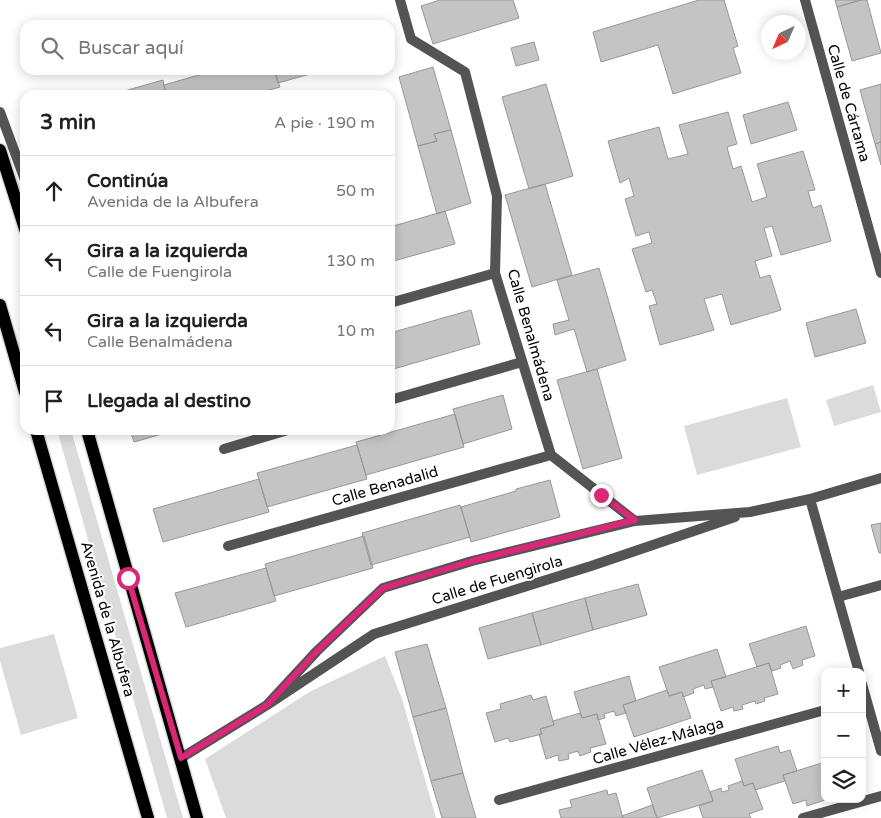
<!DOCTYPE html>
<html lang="es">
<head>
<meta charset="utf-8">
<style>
  body { margin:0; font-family:"Varela Round",sans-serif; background:#f2f2f2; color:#202124 }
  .controls { position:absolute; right:15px; bottom:15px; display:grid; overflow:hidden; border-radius:10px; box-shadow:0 2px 12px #0003 }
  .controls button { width:45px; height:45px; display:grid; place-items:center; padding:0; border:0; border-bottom:1px solid #e0e0e0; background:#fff; color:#202124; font:25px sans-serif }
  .compass { position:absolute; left:761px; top:15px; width:45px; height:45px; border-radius:50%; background:#fff; box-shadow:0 2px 12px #0003; rotate:224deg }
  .stop { position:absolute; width:15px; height:15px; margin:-11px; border:4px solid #db2777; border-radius:50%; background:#fff }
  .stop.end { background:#db2777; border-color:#fff; box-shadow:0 1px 5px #0008 }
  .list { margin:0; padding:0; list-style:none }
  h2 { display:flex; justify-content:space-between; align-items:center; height:65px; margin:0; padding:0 20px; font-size:21px }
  h2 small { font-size:16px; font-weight:400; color:#757577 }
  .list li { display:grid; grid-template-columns:32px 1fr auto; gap:15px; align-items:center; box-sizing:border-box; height:70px; padding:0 20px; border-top:1px solid #e0e0e0 }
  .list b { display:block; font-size:19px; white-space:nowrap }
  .list p { margin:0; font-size:16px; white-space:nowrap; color:#757577 }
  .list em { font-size:16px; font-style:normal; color:#757577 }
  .icon { flex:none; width:28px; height:28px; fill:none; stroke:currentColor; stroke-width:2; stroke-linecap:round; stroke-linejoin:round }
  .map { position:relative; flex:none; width:881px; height:818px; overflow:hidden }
  .search { position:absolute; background:#fff; box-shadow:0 2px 12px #0003; left:20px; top:20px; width:375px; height:55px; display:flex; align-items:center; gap:12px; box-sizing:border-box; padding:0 18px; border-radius:15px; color:#757577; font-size:19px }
  .panel { position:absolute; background:#fff; box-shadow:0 2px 12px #0003; left:20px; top:90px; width:375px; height:345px; border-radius:15px }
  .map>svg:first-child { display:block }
  .green { fill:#dbdbdb }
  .building { fill:#c4c4c4; stroke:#989898 }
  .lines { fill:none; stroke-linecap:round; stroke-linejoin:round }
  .primary-casing { stroke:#dbdbdb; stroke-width:15 }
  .lane { stroke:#545454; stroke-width:10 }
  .street { stroke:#545454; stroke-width:10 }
  .primary { stroke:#000; stroke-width:12 }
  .route { stroke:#db2777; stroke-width:6 }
  .labels { text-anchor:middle; stroke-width:4; stroke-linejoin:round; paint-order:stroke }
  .street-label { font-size:15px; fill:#000; stroke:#fff }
</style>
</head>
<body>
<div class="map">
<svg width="881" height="818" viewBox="0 0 881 818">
  <rect width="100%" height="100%" fill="#fff"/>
  <path class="green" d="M873,385l8,27 -47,14 -8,-26z
    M787,398l14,49 -104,28 -13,-49z
    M57,430h14l112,388h-16z
    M54,634l24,84 -57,17 -21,-74v-13z
    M385,656l17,43 34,119h-210l-21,-59 106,-68z"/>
  <path class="building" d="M440,0h73l6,18 -86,26 -12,-38z
    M699,0h25l14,46 -5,2 8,25 -68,21 -15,-49 -57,17 -8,-30z
    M835,0h26l-24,7z
    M861,0h6l14,53 -29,8 -15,-54z
    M534,42l5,18 -23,6 -5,-18z
    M433,67l18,63 -17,4 3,7 -19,5 -19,-69z
    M216,70h58l6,17 -28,8h-86l-2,-10z
    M274,70h50l-46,13z
    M163,80l3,15h-56z
    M546,84l27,92 -44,13 -27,-92z
    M881,84v58l-6,2 -15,-54z
    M788,102l9,28 -46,14 -8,-29z
    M728,112l9,32 -10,3 6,22 8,-3 11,36 15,-5 -10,-33 46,-13 12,39 -7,1 5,17 8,-3 10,36 -50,14 -9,-29 -8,2 8,28 -17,5 5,17 10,-3 11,35 -50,15 -9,-31 -18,5 10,31 -54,15 -11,-39 8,-2 -5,-14 -6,2 -14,-43 20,-6 -3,-11 -13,4 -11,-37 9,-3 -5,-18 -9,5 -12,-42 51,-14 9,32 20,-5 -9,-29z
    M451,130l20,73 -34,11 -19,-68 19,-5 -3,-7z
    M881,142v23l-6,-21z
    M545,184l27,91 -40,12 -27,-92z
    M445,211l10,33 -65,18v-35z
    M599,268l27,92 -39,12 -13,-43 -19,6 -2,-11 16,-4 -12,-40z
    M856,309l10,34 -51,14 -9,-34z
    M471,310l9,34 -90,26v-37z
    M597,369l25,89 -39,11 -26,-89z
    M503,395l9,34 -49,15 -10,-35z
    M455,414l9,33 -98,28 -10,-33z
    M130,430h46l-42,12z
    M357,445l10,34 -100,28 -10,-34z
    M259,479l10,33 -106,30 -10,-33z
    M550,480l10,37 -89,25 -10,-35 55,-16v-2z
    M460,505l10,32 -99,28 -9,-32z
    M881,523v30h-2l-8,-28z
    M364,536l9,32 -99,28 -9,-32z
    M266,568l10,33 -90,26 -11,-34z
    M638,584l9,31 -54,15 -8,-32z
    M585,598l8,32 -52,15 -9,-32z
    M532,613l9,32 -53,14 -9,-31z
    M806,626l9,30 -13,4 1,5 -10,4 -3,-8 -10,4 1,3 -9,3 -3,-8 -12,4 -8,-23z
    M427,644l19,64 -33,9 -18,-65z
    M717,649l9,28 -15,4 2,6 -8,2 -1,-4 -11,4 1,4 -11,4 -1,-5 -13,4 -10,-29z
    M769,663l9,31 -14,4 1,3 -9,3 -1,-3 -13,4 1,4 -9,2 -1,-4 -12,4 -10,-30z
    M629,676l7,25 -13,4 3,8 -10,3 -2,-5 -10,3 1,4 -7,2 -1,-6 -15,4 -8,-26z
    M667,690l2,6 13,-4 9,26 -57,19 -11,-32z
    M531,695l2,5 13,-4 8,29 -14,4 2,5 -32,8 -2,-4 -13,4 -9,-29 15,-4 -1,-5z
    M446,708l17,65 -32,8 -18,-64z
    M580,713l2,5 15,-4 9,30 -16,4 1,4 -11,4 -2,-5 -10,3 1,5 -10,2 -1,-6 -12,4 -7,-25h3l-2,-5 14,-4 -1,-4z
    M778,746l2,7 10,-3 7,21 -14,4 2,6 -30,9 -2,-7 -9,3 -9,-27z
    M825,762v37h3l-21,7 -1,-6 -13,4 -10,-29z
    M702,770l11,31 -56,17 -10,-30z
    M463,773l13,45h-34l-11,-37z
    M742,781l2,5 9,-3 10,26 -14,5 2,4h-48l-4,-12 14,-5 -3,-9 11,-4 1,4 7,-2 -1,-4z
    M607,790l1,5 8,-2 7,25h-62l-2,-8 13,-3 -2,-7z
    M652,805l5,13h-34l-1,-2z"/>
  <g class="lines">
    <g class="primary-casing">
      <path id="primary" d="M0,150l25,79
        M0,305l25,87
        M36,430l112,388
        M87,430l110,388"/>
    </g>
    <path class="lane" d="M0,112l25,68"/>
    <path class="street" d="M400,0l11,39 54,33 32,124 -2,77 56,182 84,66
      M805,0l76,273
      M390,303l105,-30
      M390,400l132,-38
      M224,449l64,-19
      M810,499l49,173
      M228,546l323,-91
      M838,597l43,-12
      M862,684l19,67
      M267,705l50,-54 66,-63 89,-27 163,-40 115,-9 60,-13 71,-21
      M181,758l86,-53 107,-71 217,-68 144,-49
      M499,800l326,-90
      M803,818l78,-22"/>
    <use href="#primary" class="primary"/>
  </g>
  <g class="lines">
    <path class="route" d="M128,578l53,180 86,-53 50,-54 66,-63 89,-27 163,-41 -34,-25"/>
  </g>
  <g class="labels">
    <g class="street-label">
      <text transform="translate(849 103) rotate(74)" y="5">Calle de Cártama</text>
      <text transform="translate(531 335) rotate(74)" y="5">Calle Benalmádena</text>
      <text transform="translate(385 486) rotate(-16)" y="5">Calle Benadalid</text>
      <text transform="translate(497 580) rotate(-17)" y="5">Calle de Fuengirola</text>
      <text transform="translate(108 619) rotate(74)" y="5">Avenida de la Albufera</text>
      <text transform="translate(658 741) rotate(-16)" y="5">Calle Vélez-Málaga</text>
    </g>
  </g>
</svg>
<div class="controls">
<button>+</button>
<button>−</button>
<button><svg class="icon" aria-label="layers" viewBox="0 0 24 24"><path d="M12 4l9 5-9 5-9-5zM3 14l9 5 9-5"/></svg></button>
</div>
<svg class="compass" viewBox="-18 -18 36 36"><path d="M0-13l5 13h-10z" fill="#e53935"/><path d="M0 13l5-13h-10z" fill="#757577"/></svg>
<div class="stop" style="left:128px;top:578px"></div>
<div class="stop end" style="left:601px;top:495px"></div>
<div class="search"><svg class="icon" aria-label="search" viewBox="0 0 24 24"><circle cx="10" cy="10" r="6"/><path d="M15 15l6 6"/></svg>Buscar aquí</div>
<section class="panel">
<h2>3 min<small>A pie · 190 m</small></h2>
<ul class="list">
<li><svg class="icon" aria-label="ahead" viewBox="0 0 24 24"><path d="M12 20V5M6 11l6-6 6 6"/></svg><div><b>Continúa</b><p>Avenida de la Albufera</p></div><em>50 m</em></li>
<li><svg class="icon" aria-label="left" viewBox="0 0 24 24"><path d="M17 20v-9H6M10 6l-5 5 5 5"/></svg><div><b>Gira a la izquierda</b><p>Calle de Fuengirola</p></div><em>130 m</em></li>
<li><svg class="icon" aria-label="left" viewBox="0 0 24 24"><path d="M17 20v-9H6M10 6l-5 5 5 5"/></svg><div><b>Gira a la izquierda</b><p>Calle Benalmádena</p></div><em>10 m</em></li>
<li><svg class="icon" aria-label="arrive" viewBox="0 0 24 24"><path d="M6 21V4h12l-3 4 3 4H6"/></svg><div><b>Llegada al destino</b></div></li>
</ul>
</section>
</div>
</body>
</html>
